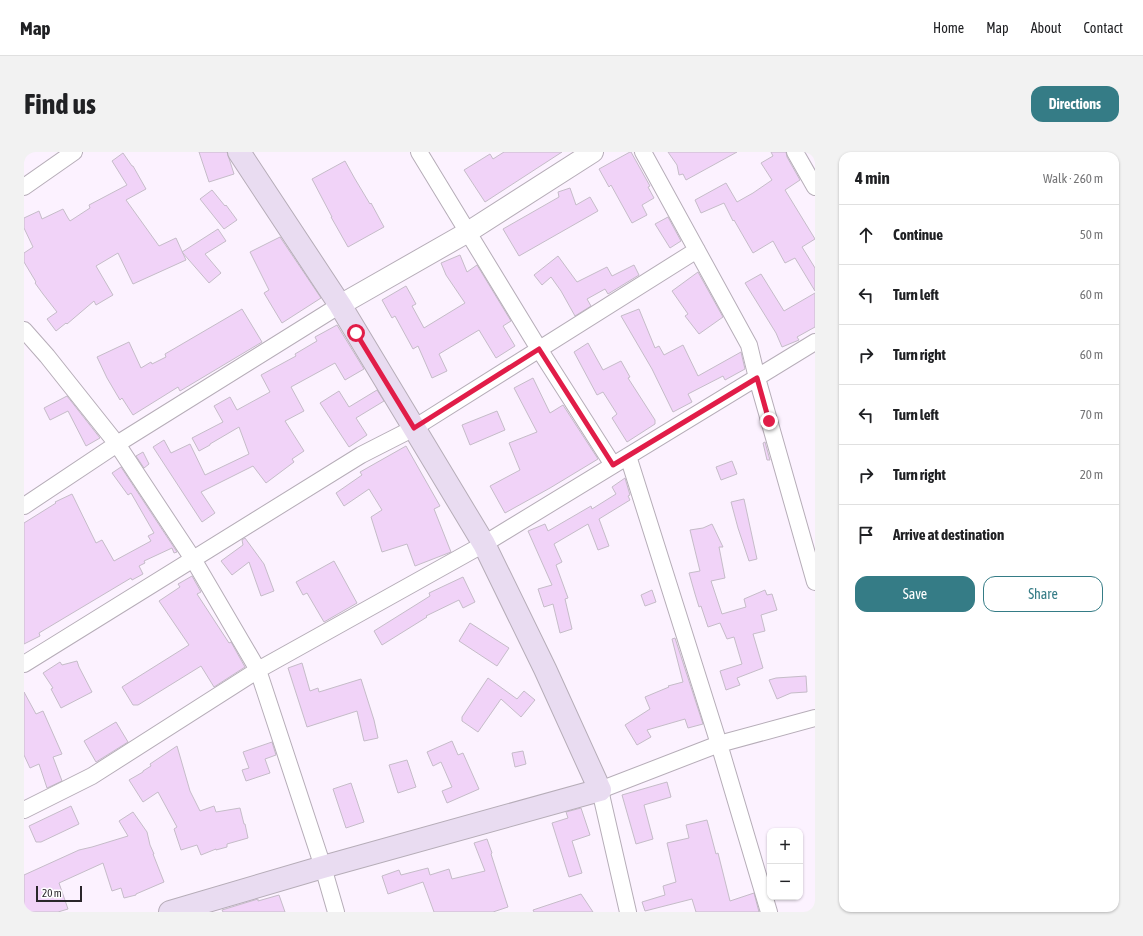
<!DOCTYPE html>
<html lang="en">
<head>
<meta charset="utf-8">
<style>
  body { margin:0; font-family:"Asap Condensed",sans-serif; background:#f2f2f2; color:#202124 }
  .controls { position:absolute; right:12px; bottom:12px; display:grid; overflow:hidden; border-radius:8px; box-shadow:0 1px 3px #0004 }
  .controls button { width:36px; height:36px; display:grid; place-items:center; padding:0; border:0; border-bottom:1px solid #e0e0e0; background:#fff; color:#202124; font:20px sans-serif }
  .scale { position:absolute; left:12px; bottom:10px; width:46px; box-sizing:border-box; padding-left:4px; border:2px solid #2a262b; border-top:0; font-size:11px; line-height:14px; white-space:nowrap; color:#2a262b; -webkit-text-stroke:3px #fff; paint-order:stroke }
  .stop { position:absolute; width:12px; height:12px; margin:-9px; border:3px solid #e11d48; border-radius:50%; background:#fff }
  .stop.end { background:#e11d48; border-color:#fff; box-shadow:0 1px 4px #0008 }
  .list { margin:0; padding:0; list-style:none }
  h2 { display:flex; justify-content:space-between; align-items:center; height:52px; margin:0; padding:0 16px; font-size:17px }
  h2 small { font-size:13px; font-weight:400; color:#757577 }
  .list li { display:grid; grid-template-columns:26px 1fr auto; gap:12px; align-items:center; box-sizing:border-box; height:60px; padding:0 16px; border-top:1px solid #e0e0e0 }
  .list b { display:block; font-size:15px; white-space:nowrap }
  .list em { font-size:13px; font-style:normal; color:#757577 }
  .actions { display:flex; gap:8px; padding:12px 16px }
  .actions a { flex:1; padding:9px 0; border:1px solid #357c86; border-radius:12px; text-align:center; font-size:14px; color:#357c86 }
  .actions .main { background:#357c86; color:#fff }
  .icon { flex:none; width:22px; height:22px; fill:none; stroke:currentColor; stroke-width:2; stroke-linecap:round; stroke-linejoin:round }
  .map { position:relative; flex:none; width:791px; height:760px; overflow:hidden; border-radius:12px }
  header { display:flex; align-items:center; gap:24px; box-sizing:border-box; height:56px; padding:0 20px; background:#fff; border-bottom:1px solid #e0e0e0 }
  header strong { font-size:19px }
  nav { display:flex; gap:22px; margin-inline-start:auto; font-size:14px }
  .intro { display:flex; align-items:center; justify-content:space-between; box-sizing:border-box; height:96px; padding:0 24px }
  h1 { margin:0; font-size:28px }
  .button { padding:10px 18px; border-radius:12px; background:#357c86; color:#fff; font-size:14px; font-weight:700 }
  main { display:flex; gap:24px; padding:0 24px }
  aside { flex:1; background:#fff; border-radius:12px; box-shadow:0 1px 3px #0004 }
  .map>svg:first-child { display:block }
  .building { fill:#f1d3f8; stroke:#c5bcc8 }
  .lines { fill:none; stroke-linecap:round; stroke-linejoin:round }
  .minor-casing { stroke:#b6adb8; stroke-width:18 }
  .tertiary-casing { stroke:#b6adb8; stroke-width:22 }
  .secondary-casing { stroke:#b6adb8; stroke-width:24 }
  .minor { stroke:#fff; stroke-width:16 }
  .tertiary { stroke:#fff; stroke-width:20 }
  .secondary { stroke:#e9dcf1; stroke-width:22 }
  .route { stroke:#e11d48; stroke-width:5 }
</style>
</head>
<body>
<header>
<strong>Map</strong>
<nav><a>Home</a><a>Map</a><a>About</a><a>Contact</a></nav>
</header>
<div class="intro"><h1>Find us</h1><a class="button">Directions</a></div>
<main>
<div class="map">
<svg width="791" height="760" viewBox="0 0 791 760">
  <rect width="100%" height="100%" fill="#fcf2ff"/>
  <path class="building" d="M175,0h28l7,22 -25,8z
    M480,0h58l-77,50 -21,-32 26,-16 3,5z
    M606,0h1l19,34 -2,1 6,11 -12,7 5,10 -15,8 -21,-38 -2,2 -10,-18z
    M644,0h69l-51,28 -3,-6 -4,1 -2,-10z
    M747,0h15l1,5 13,23 -15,10 30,49 -13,8 13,21v23l-20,-33 -10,5 -12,-22 -20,12 -19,-33 -1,1 -9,-18 -23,10 -6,-13 31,-17 11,19 16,-9 19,-13 -11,-17 12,-7z
    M99,1l9,13h1l13,23 -20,11 33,46 17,-8 10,22 -53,24 -15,-31 -22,13 17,29 -17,10 -2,-4 -27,23 -1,-1 -10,8 -9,-12 10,-7 -14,-18 -8,-11 1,-1 -12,-20v-9l9,-6 -9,-19v-10l15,-7 3,8 21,-10 5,9 2,3 20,-13 -1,-3 38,-20 -15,-24z
    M321,9l10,18 15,25 1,-1 13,24 -36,20 -17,-30h1l-20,-38z
    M546,36l6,17 14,-8 8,14 -79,45 -16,-27 56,-32 -1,-5z
    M188,38l13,16 1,-1 11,15 -13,9 -24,-30z
    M644,65l13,24 -11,7 -15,-24z
    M194,77l8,12 -21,13 16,19 -12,10 -27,-31z
    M256,85l41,61 -39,25 -18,-30 5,-3 -19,-38z
    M436,103l7,17 10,-7 34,56 -8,5 12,20 -19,12 -17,-28 -40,24 8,17 -15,7 -14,-32 -5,3 -18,-33 -3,2 -10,-18 24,-14 10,18 -4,2 12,22 41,-25 -19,-28 -5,-12z
    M534,104l19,26 30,-15 5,9 22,-11 5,10 -31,19 -3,-5 -18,10 4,7 -16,10 -14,-25 -10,-14 -9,8 -8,-10z
    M674,120l25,45 -24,17 -14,-18 3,-2 -16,-23z
    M737,122l23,37 31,-18v34l-18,10 2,3 -17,7 -6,-14 -31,-50z
    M218,157l20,33 -82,49 -2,-4 -45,28 -11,-17 -2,2 -13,-22 -10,-21 32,-15 12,26 10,-6 1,2 14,-7 -1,-3z
    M615,157l16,39 4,-2 5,9 19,-10 15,31 43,-24 4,17 -20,11 -2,-4 -35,18 4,8 -19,10 -21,-43 -31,-53z
    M313,173l27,44 -19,11 -10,-17 -44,24 13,24 -19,10 19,30 -12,8 2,3 -28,21 -13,-17 -52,26 14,21 -13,9 -49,-75 11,-7 7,13 19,-9 15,31 44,-21 -10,-27 -29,17v1l-11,6 -7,-13 31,-16 -9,-16 16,-9 7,13 33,-18 -9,-17 35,-19 -1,-2 22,-13 -2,-4z
    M564,191l15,27 18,-9 9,16 -2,1 27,42v4l-28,18 -15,-24 5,-4 -14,-22 -6,3 -23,-43z
    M509,226l17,35 13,-8 35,54 -48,29 -45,25 -15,-27 30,-16 -11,-27 28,-11 -23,-44z
    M353,238l7,11 -28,17 11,17 -18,12 -29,-44 19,-12 10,16z
    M43,244l33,42 -14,8 -18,-35 -18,9 -6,-12z
    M473,259l8,19 -35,15 -8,-20z
    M741,290l5,18h-3l-4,-17z
    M382,294l34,60 -6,3 17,43 -36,14 -8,-22 -25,8 -11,-35 11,-7 -13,-21 -25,17 -8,-13 26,-18 -2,-3z
    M119,300l6,12 -5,4 -8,-12z
    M708,309l5,13 -16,6 -5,-13z
    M97,315l56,85 -3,1 -2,-5 -28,13 1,2 -6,3 4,8 -11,6 -1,-2 -92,55 1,3 -16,8v-121l32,-20 -1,-1 17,-8 24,49 6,-3 12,21 37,-20 -3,-5 6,-3 -23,-40 -3,2 -16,-22z
    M601,326l5,17 -2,1 2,4 -31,19 10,27 -11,4 -10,-26 -34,20 8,18 -6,3 12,33 -3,1 7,30 -12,4 -7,-29 -9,3 -6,-18 14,-4 -24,-54 17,-7 3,7 43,-25 1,3 24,-15 -4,-7z
    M720,347l13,60 -8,2 -11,-33 -7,-26z
    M688,372l11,23h-4l6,31 -14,3 11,33 24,-7 -2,-8 21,-9 2,5 5,-1 5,16 -16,5 4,16 -12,3 10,34 -26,10 3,7 -14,5 -6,-19 22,-7 -8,-27 -7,2 -7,-16 -12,4 -7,-21 -2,1 -4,-13 -6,-21 11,-2 -10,-41 13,-2z
    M221,386l19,26 10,27 -13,5 -12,-34 -17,13 -11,-14 22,-16 -1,-5z
    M310,409l23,42 -33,19 -17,-29 -4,2 -7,-13z
    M168,424l9,16 -4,2 32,49 2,-1 14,25 -31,20 -13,-21 -63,39h-5l-11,-18 67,-42 -30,-44 21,-14 -2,-3z
    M439,425l12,25 -12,6 -4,-8 -33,16 1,1 -45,28 -8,-14 56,-35 -1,-3z
    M628,438l4,12 -11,4 -4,-11z
    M446,471l39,25 -12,18 -38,-25z
    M651,486l28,86 -15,4 -3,-9 -38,11 4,7 -14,8 -12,-20 25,-16 -5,-12 24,-10 -1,-1 15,-4 -11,-43z
    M53,509l2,6 13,25 -31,16 -10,-19 2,-1 -10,-15 17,-11 2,3z
    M278,511l8,28 8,-3 1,4 42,-13 13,41 4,18 -14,3 -7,-30 -50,16 -19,-59z
    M782,524l1,16 -16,1 -14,6 -8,-19 7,-2z
    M464,526l29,21 7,-8 11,9 -14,17 -20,-18 -23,33 -16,-11v-4z
    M0,540l12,22 7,-3 19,43 -9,3 9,24 -15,7 -8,-24 -9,4 -6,-13z
    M92,570l12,20 -32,20 -12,-21z
    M428,589l6,14 5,-2 16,36 -32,14 -5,-12 10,-4 -11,-25 -8,4 -6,-14z
    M248,590l4,13 -11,4 5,14 -24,8 -4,-11 7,-2 -6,-16z
    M153,594l13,45 10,20 14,-5 2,6 24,-4 4,16h1l3,14 -21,6v3l-11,3v-1l-15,6 -4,-10 -16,5 -7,-21 3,-2 -19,-35 -15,10 -14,-22 14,-8v-1l8,-5 -1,-2z
    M499,599l3,13 -11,3 -3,-14z
    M383,608l9,27 -18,6 -9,-28z
    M643,630l4,15 -27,8 9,34 -17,5 -14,-49z
    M327,631l13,39 -18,6 -13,-39z
    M47,654l8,18 -38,18h-5l-7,-16z
    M557,656l9,27 -18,6 10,32 -13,4 -17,-54 16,-5 -2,-6z
    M109,660l14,20 3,13 4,9h-1l11,28 -28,12v1l-12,3 -3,-10 -9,3 -9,-28 -44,20 9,26 -10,3h-34v-37l55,-25 13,-3 36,-11 -9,-15z
    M683,668l9,34 2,-1 12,48 24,-8 5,19h-63l-4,-13 -47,12 -3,-9 23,-7 -2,-9 13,-4 -9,-39 22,-5 -3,-13z
    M463,687l5,14 -1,1 17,53 -15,5h-59l-11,-30 -35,12 -6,-18 17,-6 2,5 27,-7 2,7 19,-6 3,10 33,-8 -11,-28z
    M557,742l12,18h-59l-1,-2z
    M255,743l6,17h-62l-1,-2 36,-11v2z"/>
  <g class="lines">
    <g class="minor-casing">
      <path id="minor" d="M395,0l120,197 74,116
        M619,0l106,193 8,33 58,204
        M771,0l20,35
        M0,35l50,-35
        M0,178l23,26 70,88 76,115 65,111 65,197 13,45
        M604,304l91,288 50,168
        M0,354l93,-62 223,-139
        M0,512l337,-209 53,-27 283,-178
        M0,658l68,-34 166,-106 226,-126 331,-202
        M604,760l-28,-122 119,-46 96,-26"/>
    </g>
    <g class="tertiary-casing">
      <path id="tertiary" d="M316,153l128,-73 125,-80"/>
    </g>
    <g class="secondary-casing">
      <path id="secondary" d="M146,760l153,-45 277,-77 -55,-121 -61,-125 -144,-239 -101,-153"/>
    </g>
    <use href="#minor" class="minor"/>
    <use href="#tertiary" class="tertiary"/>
    <use href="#secondary" class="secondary"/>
  </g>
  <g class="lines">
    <path class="route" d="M332,181l58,95 125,-79 74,116 144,-87 12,43"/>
  </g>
</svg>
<div class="controls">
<button>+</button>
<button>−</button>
</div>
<div class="scale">20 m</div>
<div class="stop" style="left:332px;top:181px"></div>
<div class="stop end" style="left:745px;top:269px"></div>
</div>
<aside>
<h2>4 min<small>Walk · 260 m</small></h2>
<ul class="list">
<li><svg class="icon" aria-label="ahead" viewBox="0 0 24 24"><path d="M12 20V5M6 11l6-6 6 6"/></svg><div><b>Continue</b></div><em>50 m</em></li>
<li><svg class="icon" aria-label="left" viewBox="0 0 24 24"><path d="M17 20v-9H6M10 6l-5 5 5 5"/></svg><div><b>Turn left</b></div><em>60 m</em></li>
<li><svg class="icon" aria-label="right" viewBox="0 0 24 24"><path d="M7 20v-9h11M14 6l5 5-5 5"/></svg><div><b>Turn right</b></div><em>60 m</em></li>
<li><svg class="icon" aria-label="left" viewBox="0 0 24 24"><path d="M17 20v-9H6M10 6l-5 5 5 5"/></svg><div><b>Turn left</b></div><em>70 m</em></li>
<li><svg class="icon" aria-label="right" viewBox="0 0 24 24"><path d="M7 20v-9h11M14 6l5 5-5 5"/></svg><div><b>Turn right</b></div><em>20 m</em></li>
<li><svg class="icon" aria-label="arrive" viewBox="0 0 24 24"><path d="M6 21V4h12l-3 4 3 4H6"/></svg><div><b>Arrive at destination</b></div></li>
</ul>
<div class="actions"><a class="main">Save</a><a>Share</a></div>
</aside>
</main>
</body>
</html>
